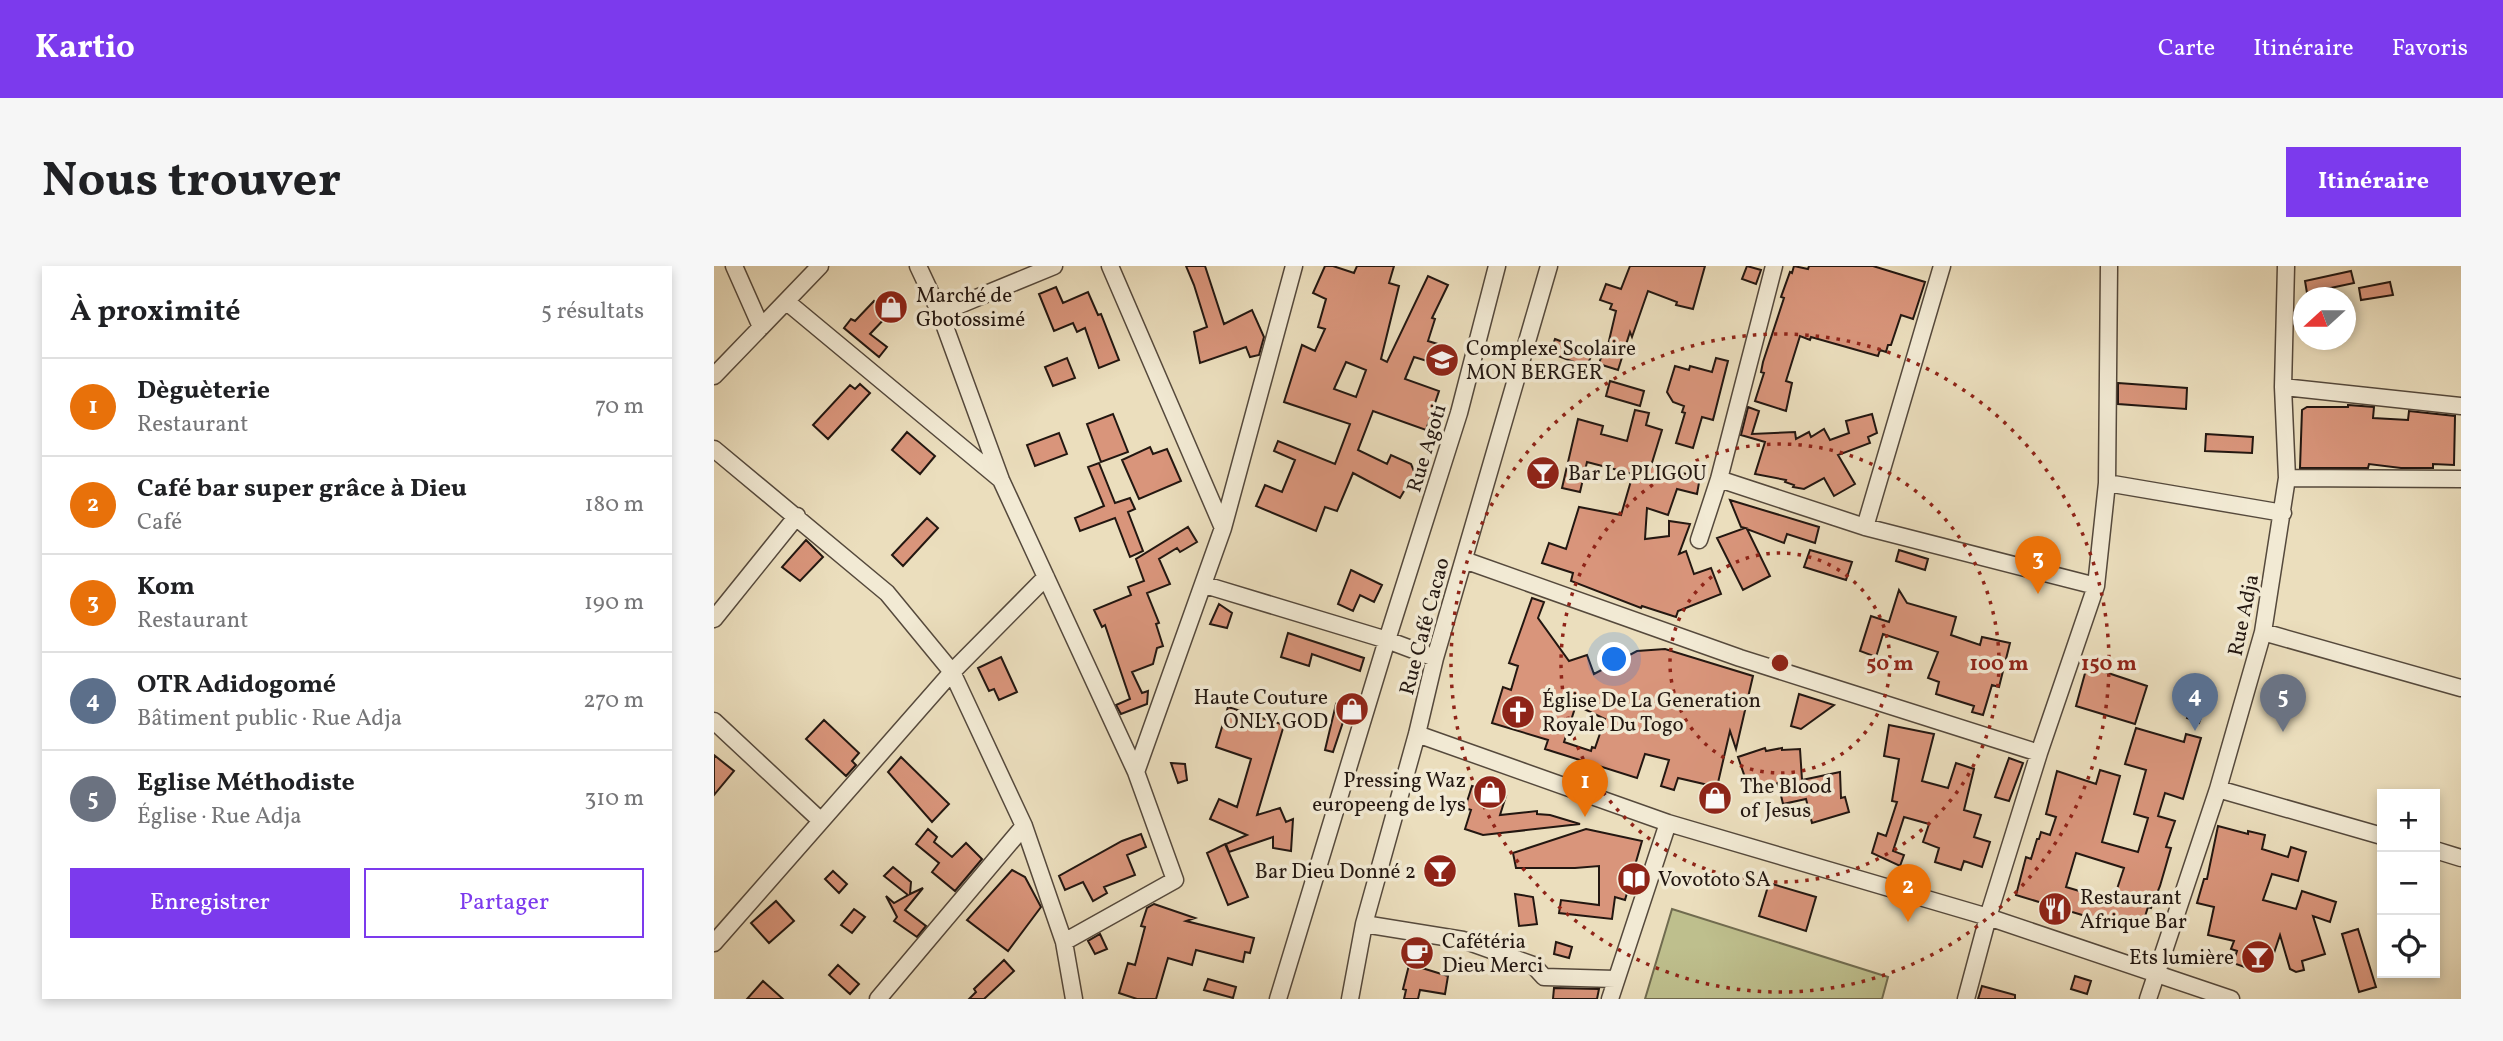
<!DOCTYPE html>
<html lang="fr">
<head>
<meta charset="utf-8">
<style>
  body { margin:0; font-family:Vollkorn,serif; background:#f6f6f6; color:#202124 }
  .controls { position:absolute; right:21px; bottom:21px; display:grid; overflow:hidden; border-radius:0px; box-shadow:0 4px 10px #0003 }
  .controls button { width:63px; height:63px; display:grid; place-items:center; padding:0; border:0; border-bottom:2px solid #e0e0e0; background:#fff; color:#202124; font:35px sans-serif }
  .compass { position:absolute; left:1579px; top:21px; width:63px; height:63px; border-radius:50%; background:#fff; box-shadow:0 4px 10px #0003; rotate:249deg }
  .you { position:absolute; left:901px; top:394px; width:24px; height:24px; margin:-18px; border:5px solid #fff; border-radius:50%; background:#1a73e8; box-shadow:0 0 0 10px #1a73e833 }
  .badge { display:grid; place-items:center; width:46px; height:46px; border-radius:50%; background:#7c3aed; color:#fff; font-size:23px; font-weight:700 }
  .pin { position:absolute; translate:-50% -58px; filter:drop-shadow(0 2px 4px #0008) }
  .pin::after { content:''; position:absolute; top:37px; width:24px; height:21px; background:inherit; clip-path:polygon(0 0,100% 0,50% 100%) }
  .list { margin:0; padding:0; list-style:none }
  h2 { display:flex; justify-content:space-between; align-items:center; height:91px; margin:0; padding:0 28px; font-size:30px }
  h2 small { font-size:23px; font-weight:400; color:#757577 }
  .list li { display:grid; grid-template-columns:46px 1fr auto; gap:21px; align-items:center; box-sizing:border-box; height:98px; padding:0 28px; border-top:2px solid #e0e0e0 }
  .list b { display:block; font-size:26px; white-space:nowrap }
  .list p { margin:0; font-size:23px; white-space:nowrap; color:#757577 }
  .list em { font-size:23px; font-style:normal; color:#757577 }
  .actions { display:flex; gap:14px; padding:21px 28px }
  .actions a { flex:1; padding:16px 0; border:2px solid #7c3aed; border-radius:0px; text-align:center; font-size:24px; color:#7c3aed }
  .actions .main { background:#7c3aed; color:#fff }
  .icon { flex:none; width:38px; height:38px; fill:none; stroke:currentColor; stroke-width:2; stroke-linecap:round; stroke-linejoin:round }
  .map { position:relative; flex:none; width:1747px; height:733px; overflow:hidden; border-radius:0px }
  header { display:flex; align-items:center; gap:42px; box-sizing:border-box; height:98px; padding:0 35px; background:#7c3aed; color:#fff }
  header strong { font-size:33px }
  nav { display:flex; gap:38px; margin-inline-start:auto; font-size:24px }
  .intro { display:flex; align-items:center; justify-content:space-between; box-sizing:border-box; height:168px; padding:0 42px }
  h1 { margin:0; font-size:49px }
  .button { padding:18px 32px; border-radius:0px; background:#7c3aed; color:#fff; font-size:24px; font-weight:700 }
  main { display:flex; gap:42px; padding:0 42px }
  aside { flex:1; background:#fff; border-radius:0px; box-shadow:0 4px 10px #0003 }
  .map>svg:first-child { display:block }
  .green { fill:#bebf8d; stroke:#706b4f; stroke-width:2 }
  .building { fill:#d9957b; stroke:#231711; stroke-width:2; fill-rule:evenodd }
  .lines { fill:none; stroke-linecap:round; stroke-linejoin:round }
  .minor-casing { stroke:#55493c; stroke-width:19 }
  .minor { stroke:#f2ead4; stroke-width:16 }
  .ring { fill:none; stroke:#8f2418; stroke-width:3.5; stroke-dasharray:3.5 7 }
  .labels { text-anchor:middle; stroke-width:7; stroke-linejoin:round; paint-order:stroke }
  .poi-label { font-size:21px; fill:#231711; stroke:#f2ead4; text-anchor:start }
  .street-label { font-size:21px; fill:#231711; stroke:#f2ead4 }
  .centre { fill:#8f2418; stroke:#f2ead4; stroke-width:3.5 }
  .ring-label { font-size:21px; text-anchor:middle; font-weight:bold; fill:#8f2418; stroke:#f2ead4; stroke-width:7; stroke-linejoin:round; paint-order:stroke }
</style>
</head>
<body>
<header>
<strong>Kartio</strong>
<nav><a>Carte</a><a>Itinéraire</a><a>Favoris</a></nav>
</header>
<div class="intro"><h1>Nous trouver</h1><a class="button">Itinéraire</a></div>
<main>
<aside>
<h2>À proximité<small>5 résultats</small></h2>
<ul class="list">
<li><span class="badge" style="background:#e8710a">1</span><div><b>Dèguèterie</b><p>Restaurant</p></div><em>70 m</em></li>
<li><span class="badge" style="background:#e8710a">2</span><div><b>Café bar super grâce à Dieu</b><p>Café</p></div><em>180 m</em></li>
<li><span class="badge" style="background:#e8710a">3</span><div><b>Kom</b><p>Restaurant</p></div><em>190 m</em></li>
<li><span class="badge" style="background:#5c6f8a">4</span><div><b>OTR Adidogomé</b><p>Bâtiment public · Rue Adja</p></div><em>270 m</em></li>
<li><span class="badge" style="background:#6b7280">5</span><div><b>Eglise Méthodiste</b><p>Église · Rue Adja</p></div><em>310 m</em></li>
</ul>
<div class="actions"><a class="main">Enregistrer</a><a>Partager</a></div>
</aside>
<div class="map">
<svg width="1747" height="733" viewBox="0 0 1747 733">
  <rect width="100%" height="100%" fill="#ebdebd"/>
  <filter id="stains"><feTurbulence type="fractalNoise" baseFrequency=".00286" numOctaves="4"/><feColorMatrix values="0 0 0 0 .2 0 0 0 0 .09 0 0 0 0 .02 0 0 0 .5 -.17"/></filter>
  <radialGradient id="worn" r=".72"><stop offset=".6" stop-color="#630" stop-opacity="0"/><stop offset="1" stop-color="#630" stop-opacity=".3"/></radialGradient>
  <path class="green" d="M958,643l216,68 -6,22h-237z"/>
  <path class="building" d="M472,0h19l19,58 28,-14 12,27 -5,18 -9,2 -4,-10 -46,16 -6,-31 13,-5 -13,-42z
    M611,0h8l21,7 3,-7h37l-5,17 10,3 -18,73 6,3 41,-86 20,9 -16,33 3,1 -7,22 13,4 -2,5 12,4 -4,13 -33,-10 -9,22 34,12 -13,39 -53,-19 -15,39 29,14 4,-9 20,9 6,14 -1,9 -9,-1 -7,12 -47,-25 -16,38 -12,-4 -9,24 -60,-25 9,-21 17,7 13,-32 -21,-9 4,-10 57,23 15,-40 -66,-22 18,-57 13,6 10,-22 -7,-2 8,-28 -13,-6zM632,96l20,8 -10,27 -22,-8z
    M916,0h75l-12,43 -17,-4 1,-3 -29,-11 -16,46 -2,-5 -12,38 -19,-6 6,-20 3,1 8,-34 -6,-2 2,-5 -12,-4 6,-16 15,5z
    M1033,0l14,4 -5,14 -14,-5z
    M1080,0l14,3 1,-3h64l52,16 -12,37 -12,-4 -10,30h-3l-2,7 -6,-2 -2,6 -67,-19 -1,3 -10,-4 -14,45 6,2 -6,28 -31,-10 9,-28 -3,-1 2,-10 21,-64 -3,-1 9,-25 2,1z
    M1637,5l3,12 -47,10 -2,-12z
    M1676,16l3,13 -32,5 -2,-12z
    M342,21l7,16 25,-11 10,23 3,-1 18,46 -20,8 -14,-40 -8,4 -4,-9 -19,8 -15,-37z
    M160,35l14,14 -18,19 17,13 -8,10 -35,-29 7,-9 4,2z
    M841,73l37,14 -5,14 -37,-14z
    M353,92l8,20 -22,8 -8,-19z
    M1002,92l12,3 -15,59 -11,-3 -9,31 -17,-5 9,-30 -3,-1 2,-6 -11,-4 -6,-10 8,-26 14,4 1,-4 22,6z
    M896,115l34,10 -4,15 -34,-10z
    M1404,117l69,5 -1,21 -68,-5z
    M146,118l10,9 -42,46 -15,-14 37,-40 5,4z
    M1634,139l26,2 -1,11 35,2 1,-9 46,5 -1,49 -21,-1v4h-32l-32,-4 -1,4h-68l2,-58 5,-3h41z
    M1034,141l11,4 -7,23 43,-2 1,7 13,-7 2,5 13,-8 6,11 19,-7 -3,-12 26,-7 5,19 -9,4 2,6 -32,12 17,29 -21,12 -10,-18 -20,11 -11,-2 1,-2 -9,-3 1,-2 -31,-6 10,-32 -24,-7z
    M921,144l14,3 -3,12 16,5 -11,36 49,11 -3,17 -20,-5 -9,26 -21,-7 -2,31 24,-3v-15l21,3 -11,30 7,-3 8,23 17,-6 10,26 -43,17 -2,6 -34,-11 -1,2 -70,-27 2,-8 -31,-10 7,-20 17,6 13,-42 42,8 12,-41 -46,-12 -7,30 -18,-4 16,-69 25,7 -2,8 26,7z
    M399,148l15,38 -27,10 -14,-38z
    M193,166l28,24 -15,18 -28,-24z
    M345,167l8,21 -32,12 -8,-21z
    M1492,168l47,3 -1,16 -47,-2z
    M436,181l3,7 14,-5 14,32 -42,18 -17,-39z
    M385,197l16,40 15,-5 5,11 -7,3 15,39 -13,6 -15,-39 -35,13 -5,-13 29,-12 -16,-39z
    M1016,234l89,27 -4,16 -28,-9 -3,9 -37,-14 23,47 -27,14 -26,-52 28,-10 -4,-1z
    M213,252l11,10 -35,38 -11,-11z
    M474,261l9,15 -17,10 -3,-4 -18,11 11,25 -23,9 12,30 -3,1 7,22 -6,2 -4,16 -21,8 10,21 6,-2 -1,13 -26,10 -5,-9 14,-6 -25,-74 -3,2 -8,-17 37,-15 -3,-8 16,-6 -8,-22z
    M92,274l17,17 -23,24 -18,-14z
    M1096,284l42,12 -6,18 -42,-13z
    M1185,284l29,9 -3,11 -29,-9z
    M637,304l31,15 -8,17 -14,-7 -7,16 -15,-7z
    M1185,324l8,13 49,14 -5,18 29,10 2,-8 28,6 -11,44 -7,-2 -9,30 -11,-3 2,-6 -38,-12 3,-12 -11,-4 10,-26 -55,-18 -7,23 -16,-6 11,-35 18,6z
    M818,332l12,4 -6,16 31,43 18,-6 7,19 43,-23 28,-2 88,27 -17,73 -6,-18 -13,56 -39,-9 -4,12 -13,-4 8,-26 -24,-6 -8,24 -92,-29 3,-9 -56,-17 11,-36 8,3 7,-24 -9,-3zM862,439l29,14 -10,29 -3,-1 -1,4 -27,-9z
    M505,338l13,9 -5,15 -17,-4z
    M574,367l76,25 -4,13 -48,-17 -3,12 -28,-9z
    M287,391l16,35 -18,8 -5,-11 -5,2 -11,-23z
    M1373,400l60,20 -12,38 -59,-18z
    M1085,428l35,11 -33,24 -10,-3z
    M1480,430l13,4 -8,23 -12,-5z
    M622,438l11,6 -14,42 -8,-2z
    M514,441l56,18 -27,90 23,-7 6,14 7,-3 -2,32 -18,-3v-11l-44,15 -3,-8 21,-9 -37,-16 9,-20 18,8 14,-48 -35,-12z
    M110,454l35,33 -7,8 4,4 -10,11 -40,-37z
    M1175,459l45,9 -12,47 26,7 8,-25 18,6 -10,41 17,5 -7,22 16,5 -8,25 -18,-6 -3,9 -26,-8 4,-14 -16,-6 6,-18 -25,-7 -11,34 11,4 -4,11 -28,-13 6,-20 8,3 11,-34 -5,-1 7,-42 -15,-3z
    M1422,462l48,14 2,-8 15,4 -18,61 -18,-6 -7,23 17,5 -9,26 5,1 -11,38 -9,22 -3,-1 -7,22 -38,-12 -1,4 -86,-26 10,-38 5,2 6,-20h2l2,-7 9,3 6,-18 -10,-3 11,-43 39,13 4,-14 20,6 -18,66 36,10 10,-34 -14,-4 12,-44 -21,-6zM1362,587l48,15 -11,33 -47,-14z
    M1051,482l1,3 16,-3v2l18,-1 2,31 38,-8 1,26 4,-1 4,15 -37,11 -6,-24 -23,5 -5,-21 -28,9 -12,-35z
    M0,489l20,16 -20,24z
    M187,491l48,47 -17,18 -44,-50z
    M1295,492l14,5 -14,38 -14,-4z
    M457,497l14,1 2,16 -9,3z
    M758,520l34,10 -6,19 37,-4v3l13,1 30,9 -97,11 -18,-6 6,-19 -6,-2z
    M1504,560l30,8v-3l17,4 -3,14 26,8 3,-10 15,5 -8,29 -26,-7 -9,26 33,9 6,-18 34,11 -6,20 -17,-6 12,38 -23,7 2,9 -8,2 -6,-3 -10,-34 -8,24 -13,-5 -6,16 -20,-7 4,-12 -6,-2 3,-8 -26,-6 6,-28 -17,-4 7,-24h3z
    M214,563l9,8 -3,5 18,15 14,-14 16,16 -27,32 -23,-19 7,-9 -23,-19z
    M872,563l56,12 -17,59 -10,-3 -3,22 -53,-6 2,-13 38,5v-39l-24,2h-59l-3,-15z
    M427,568l5,13 -19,8 8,20 -31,12 3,6 -14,8 -10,-19 -18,8 -6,-14 63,-35z
    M511,578l23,53 -20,8 -21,-52z
    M179,601l18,15 -1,12 13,-6 -18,22 21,16 -9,11 -23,-16 3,-4 -11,-21 8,7 14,-8 -24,-19z
    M298,604l13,7 16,30 -33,44 -41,-31z
    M119,605l14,13 -8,9 -14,-14z
    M1055,617l47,14 -10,34 -47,-15z
    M801,628l18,3 4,27 -18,2z
    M62,635l18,20 -25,22 -18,-20z
    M440,638l41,14 -9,3 68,17 -4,15 -5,-1 -2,10 -47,-12 -4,15 -24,-7 -12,41h-19l-18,-6 9,-30 7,2 10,-38 -4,-1 6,-18z
    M140,643l11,8 -13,16 -11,-8z
    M1644,663l18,58 -17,5 -17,-58z
    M386,668l7,15 -12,5 -7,-13z
    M842,676l16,5 -3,11 -15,-4z
    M700,679l13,4 -5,19 26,8 -3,18 -25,-4 -2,9h-14l2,-9 -3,-1z
    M290,694l10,11 -30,28h-15l7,-7 -2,-3z
    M124,699l21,19 -9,10 -21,-19z
    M1361,710l16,5 -4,13 -16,-5z
    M494,713l28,8 -3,11 -29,-8z
    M49,715l20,18h-36z
    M1268,720l33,9v4h-37z
    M840,722l45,1 -2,10h-44z"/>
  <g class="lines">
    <g class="minor-casing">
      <path id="minor" d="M20,0l27,61
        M204,0l22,47 61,167 135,292 39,108 -111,62
        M396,0l113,262
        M73,36l213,177
        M226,47l114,-47
        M0,110l106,-110
        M1569,121l178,19
        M0,183l173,144 65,79 72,154 40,116 10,57
        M1573,212l174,1
        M1005,213l146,48 231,59
        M1393,217l176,30
        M1151,261l77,-261
        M985,274l20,-61 55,-213
        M750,294l276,98 299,95
        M491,319l182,55 48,18
        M0,353l83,-103
        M1549,366l198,56
        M0,455l106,99
        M703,468l251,89 320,94 243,82
        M422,506l87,-244 71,-262
        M1504,523l164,47
        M1721,584l26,8
        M650,658l99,16 70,25 11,12 71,2
        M0,677l238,-271 94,-95
        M164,733l146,-173
        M564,733l109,-359 72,-227 38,-147
        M636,733l14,-75 53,-190 18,-76 114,-392
        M896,733l58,-176
        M1252,733l22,-82 51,-164 57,-167 11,-103 2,-217
        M1434,733l70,-210 45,-157 24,-154 -4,-91 3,-121"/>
    </g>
    <use href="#minor" class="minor"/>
  </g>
  <g class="ring">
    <circle cx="1066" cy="397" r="110"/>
    <circle cx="1066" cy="397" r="219"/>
    <circle cx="1066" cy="397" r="329"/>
  </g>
  <defs>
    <g id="shop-disc" transform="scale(1.75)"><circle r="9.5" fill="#8f2418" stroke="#f2ead4"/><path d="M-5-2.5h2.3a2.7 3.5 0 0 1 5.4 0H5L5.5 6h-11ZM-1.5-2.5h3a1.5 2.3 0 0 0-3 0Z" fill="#fff"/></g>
    <g id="school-disc" transform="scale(1.75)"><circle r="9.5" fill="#8f2418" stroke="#f2ead4"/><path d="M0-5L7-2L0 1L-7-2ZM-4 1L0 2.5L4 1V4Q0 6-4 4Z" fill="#fff"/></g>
    <g id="bar-disc" transform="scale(1.75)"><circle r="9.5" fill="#8f2418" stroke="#f2ead4"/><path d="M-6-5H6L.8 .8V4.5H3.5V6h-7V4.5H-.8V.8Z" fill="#fff"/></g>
    <g id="church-disc" transform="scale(1.75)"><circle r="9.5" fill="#8f2418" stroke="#f2ead4"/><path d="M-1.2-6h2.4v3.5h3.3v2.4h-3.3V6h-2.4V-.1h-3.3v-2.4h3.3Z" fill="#fff"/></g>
    <g id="library-disc" transform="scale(1.75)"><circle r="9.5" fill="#8f2418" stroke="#f2ead4"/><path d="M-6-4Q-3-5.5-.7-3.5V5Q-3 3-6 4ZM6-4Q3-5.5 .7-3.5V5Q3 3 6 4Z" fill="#fff"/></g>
    <g id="restaurant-disc" transform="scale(1.75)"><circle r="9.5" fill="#8f2418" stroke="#f2ead4"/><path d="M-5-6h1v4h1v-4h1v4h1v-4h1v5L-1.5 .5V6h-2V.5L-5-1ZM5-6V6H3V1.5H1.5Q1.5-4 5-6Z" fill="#fff"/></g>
    <g id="cafe-disc" transform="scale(1.75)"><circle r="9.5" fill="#8f2418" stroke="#f2ead4"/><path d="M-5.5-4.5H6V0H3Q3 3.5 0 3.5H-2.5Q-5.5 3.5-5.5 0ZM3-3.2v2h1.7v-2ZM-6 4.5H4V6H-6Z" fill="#fff"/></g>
  </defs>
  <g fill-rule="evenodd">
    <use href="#shop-disc" x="177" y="41"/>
    <use href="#school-disc" x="728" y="94"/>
    <use href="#bar-disc" x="829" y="207"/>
    <use href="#shop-disc" x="638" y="443"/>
    <use href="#church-disc" x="804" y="446"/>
    <use href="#shop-disc" x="776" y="526"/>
    <use href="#shop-disc" x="1001" y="532"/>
    <use href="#bar-disc" x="726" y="605"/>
    <use href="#library-disc" x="920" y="613"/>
    <use href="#restaurant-disc" x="1341" y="643"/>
    <use href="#cafe-disc" x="703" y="687"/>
    <use href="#bar-disc" x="1544" y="691"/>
  </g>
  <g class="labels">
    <g class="poi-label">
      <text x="202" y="36">Marché de<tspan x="202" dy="24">Gbotossimé</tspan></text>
      <text x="752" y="89">Complexe Scolaire<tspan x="752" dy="24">MON BERGER</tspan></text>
      <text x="854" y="214">Bar Le PLIGOU</text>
      <text x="614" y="438" text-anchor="end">Haute Couture<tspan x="614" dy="24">ONLY GOD</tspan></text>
      <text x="828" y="441">Église De La Generation<tspan x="828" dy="24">Royale Du Togo</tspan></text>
      <text x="752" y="521" text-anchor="end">Pressing Waz<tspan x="752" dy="24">europeeng de lys</tspan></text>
      <text x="1026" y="527">The Blood<tspan x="1026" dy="24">of Jesus</tspan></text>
      <text x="702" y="612" text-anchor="end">Bar Dieu Donné 2</text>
      <text x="944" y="620">Vovototo SA</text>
      <text x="1366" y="638">Restaurant<tspan x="1366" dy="24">Afrique Bar</tspan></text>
      <text x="728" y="682">Cafétéria<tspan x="728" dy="24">Dieu Merci</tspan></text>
      <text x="1520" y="698" text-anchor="end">Ets lumière</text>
    </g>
    <g class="street-label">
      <text transform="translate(712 182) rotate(-73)" y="7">Rue Agoti</text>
      <text transform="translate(1529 349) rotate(-78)" y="7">Rue Adja</text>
      <text transform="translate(710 360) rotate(-75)" y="7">Rue Café Cacao</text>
    </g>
  </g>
  <circle cx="1066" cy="397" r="10" class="centre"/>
  <g class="ring-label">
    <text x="1176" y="404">50 m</text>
    <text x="1285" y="404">100 m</text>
    <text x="1395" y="404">150 m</text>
  </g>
  <rect width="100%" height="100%" filter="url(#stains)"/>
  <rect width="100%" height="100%" fill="url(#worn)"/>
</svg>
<div class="controls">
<button>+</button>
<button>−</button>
<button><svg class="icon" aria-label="locate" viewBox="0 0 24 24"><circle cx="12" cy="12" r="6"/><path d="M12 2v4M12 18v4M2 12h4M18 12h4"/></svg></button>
</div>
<svg class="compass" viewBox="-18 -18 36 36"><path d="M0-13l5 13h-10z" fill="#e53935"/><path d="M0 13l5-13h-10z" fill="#757577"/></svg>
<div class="you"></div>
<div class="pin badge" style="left:871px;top:551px;background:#e8710a">1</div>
<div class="pin badge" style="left:1194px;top:656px;background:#e8710a">2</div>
<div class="pin badge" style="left:1324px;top:328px;background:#e8710a">3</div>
<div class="pin badge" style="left:1481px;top:465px;background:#5c6f8a">4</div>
<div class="pin badge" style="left:1569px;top:466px;background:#6b7280">5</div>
</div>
</main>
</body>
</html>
